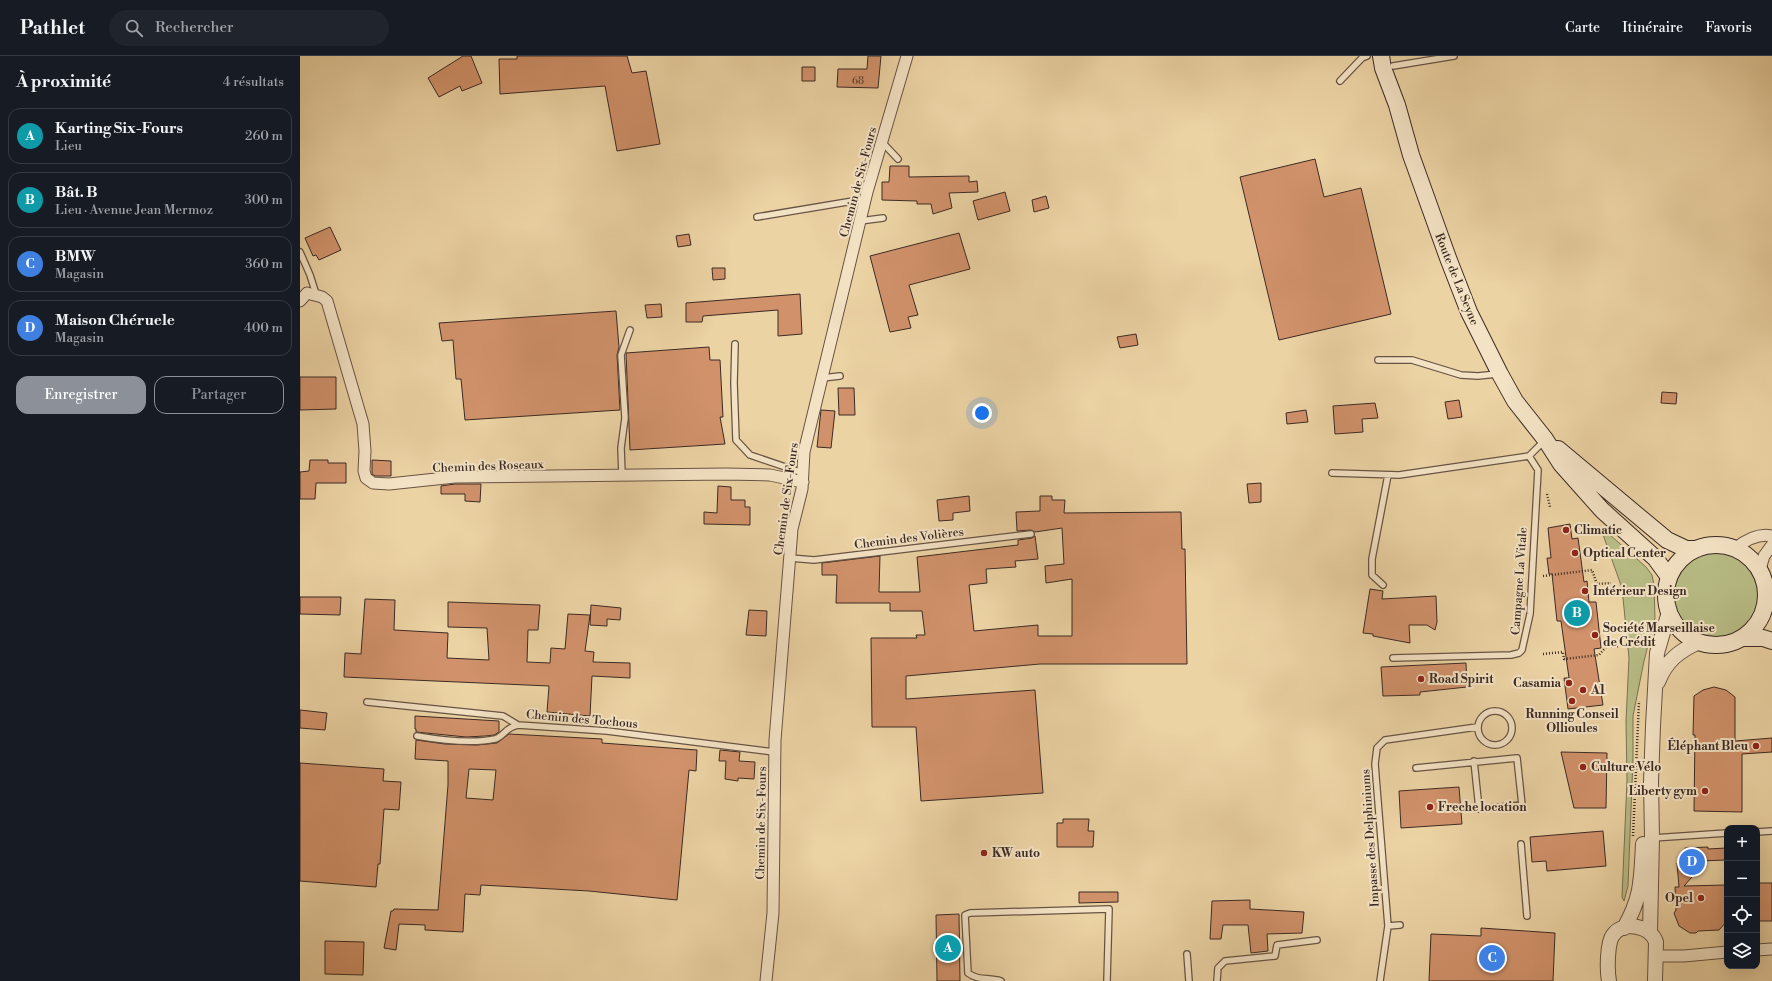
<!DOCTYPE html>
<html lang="fr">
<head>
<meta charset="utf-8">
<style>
  body { margin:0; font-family:"Libre Bodoni",serif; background:#20242c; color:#f1f3f6 }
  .controls { position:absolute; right:12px; bottom:12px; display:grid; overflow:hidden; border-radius:8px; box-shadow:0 4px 16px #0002 }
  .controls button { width:36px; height:36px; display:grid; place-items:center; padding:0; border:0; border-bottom:1px solid #363941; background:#171b24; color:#f1f3f6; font:20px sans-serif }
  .you { position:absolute; left:682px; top:357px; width:14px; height:14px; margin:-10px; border:3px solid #fff; border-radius:50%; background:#1a73e8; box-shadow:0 0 0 6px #1a73e833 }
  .badge { display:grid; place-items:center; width:26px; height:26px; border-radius:50%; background:#8c9099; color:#fff; font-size:13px; font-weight:700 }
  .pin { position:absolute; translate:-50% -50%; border:2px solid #fff; box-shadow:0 1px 4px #0006 }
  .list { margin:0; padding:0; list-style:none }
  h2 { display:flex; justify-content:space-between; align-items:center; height:52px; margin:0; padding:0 16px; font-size:17px }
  h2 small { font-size:13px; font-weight:400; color:#9ea1a6 }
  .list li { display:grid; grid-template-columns:26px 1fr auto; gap:12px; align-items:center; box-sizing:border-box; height:56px; margin:0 8px 8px; padding:0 8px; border:1px solid #363941; border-radius:12px }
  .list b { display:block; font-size:15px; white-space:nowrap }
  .list p { margin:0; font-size:13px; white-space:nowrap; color:#9ea1a6 }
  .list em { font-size:13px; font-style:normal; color:#9ea1a6 }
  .actions { display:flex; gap:8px; padding:12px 16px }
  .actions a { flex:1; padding:9px 0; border:1px solid #8c9099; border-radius:12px; text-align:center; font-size:14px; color:#8c9099 }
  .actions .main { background:#8c9099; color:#fff }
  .icon { flex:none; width:22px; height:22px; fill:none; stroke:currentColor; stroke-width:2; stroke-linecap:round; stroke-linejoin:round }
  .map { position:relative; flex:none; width:1472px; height:925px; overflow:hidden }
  header { display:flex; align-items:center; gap:24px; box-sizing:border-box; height:56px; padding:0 20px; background:#171b24; border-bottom:1px solid #363941 }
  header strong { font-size:19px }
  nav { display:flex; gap:22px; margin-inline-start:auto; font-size:14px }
  .search { width:280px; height:36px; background:#20242c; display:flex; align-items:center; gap:10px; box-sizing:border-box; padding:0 14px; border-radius:22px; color:#9ea1a6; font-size:15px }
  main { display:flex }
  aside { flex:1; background:#171b24 }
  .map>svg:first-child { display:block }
  .green { fill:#b8bc85; stroke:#7a7354 }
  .building { fill:#d1926b; stroke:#3b2a24; fill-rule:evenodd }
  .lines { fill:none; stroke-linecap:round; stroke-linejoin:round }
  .service-casing { stroke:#675444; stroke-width:8 }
  .minor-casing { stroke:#675444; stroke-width:13 }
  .tertiary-casing { stroke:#675444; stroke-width:16 }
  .secondary-casing { stroke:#3b2a24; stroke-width:18 }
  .path { stroke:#3b2a24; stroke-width:2.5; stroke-dasharray:1 2; stroke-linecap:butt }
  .service { stroke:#f3e2c4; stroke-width:5.5 }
  .minor { stroke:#f3e2c4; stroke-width:11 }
  .tertiary { stroke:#f3e2c4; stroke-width:14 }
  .secondary { stroke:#f3e2c4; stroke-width:16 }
  .poi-dot { fill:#8f2418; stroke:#f3e2c4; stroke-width:1.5 }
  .labels { text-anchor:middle; stroke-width:4; stroke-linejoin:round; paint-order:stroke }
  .number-label { font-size:10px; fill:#604436 }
  .street-label { font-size:12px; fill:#3b2a24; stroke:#f3e2c4 }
  .poi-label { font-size:12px; font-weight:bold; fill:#3b2a24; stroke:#f3e2c4; text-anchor:start }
</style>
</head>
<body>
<header>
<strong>Pathlet</strong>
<div class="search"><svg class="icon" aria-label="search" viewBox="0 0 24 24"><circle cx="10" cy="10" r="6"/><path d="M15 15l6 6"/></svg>Rechercher</div>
<nav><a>Carte</a><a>Itinéraire</a><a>Favoris</a></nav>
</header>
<main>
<aside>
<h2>À proximité<small>4 résultats</small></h2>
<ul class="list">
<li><span class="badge" style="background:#0f9aa8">A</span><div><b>Karting Six-Fours</b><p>Lieu</p></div><em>260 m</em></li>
<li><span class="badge" style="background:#0f9aa8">B</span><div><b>Bât. B</b><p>Lieu · Avenue Jean Mermoz</p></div><em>300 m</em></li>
<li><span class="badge" style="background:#3f7fe0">C</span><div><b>BMW</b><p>Magasin</p></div><em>360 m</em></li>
<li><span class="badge" style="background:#3f7fe0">D</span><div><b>Maison Chéruele</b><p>Magasin</p></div><em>400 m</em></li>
</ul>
<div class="actions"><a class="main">Enregistrer</a><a>Partager</a></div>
</aside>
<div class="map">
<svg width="1472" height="925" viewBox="0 0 1472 925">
  <rect width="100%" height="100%" fill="#ecd3a4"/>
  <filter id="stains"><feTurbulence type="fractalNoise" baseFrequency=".005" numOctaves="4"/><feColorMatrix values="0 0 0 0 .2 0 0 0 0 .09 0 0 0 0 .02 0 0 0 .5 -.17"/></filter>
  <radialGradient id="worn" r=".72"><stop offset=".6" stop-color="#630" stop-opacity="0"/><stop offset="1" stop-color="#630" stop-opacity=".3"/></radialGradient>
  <path class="green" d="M1301,473l8,5 37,33 6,8 2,10 1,33 -11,43 -11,55v43l-5,127 -4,15 -2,-4 5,-117 -1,-59 3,-63 -7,-70z
    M1366 539a50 50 0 1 1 100 0a50 50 0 1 1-100 0Z"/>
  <path class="building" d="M163,0h8l11,27 -20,8 -2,-5 -21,11 -11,-19z
    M217,0h110l5,17 14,-2 14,73 -43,7 -12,-65 -105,8 -1,-35h18z
    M568,0h13l-3,32 -41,-1 1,-18h29z
    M502,11h13v14h-13z
    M1015,103l9,38 37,-9 30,126 -112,26 -39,-163z
    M590,110h19v11l60,-1v6l8,-1 1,11 -29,1 3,15 -19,6 -2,-10h-14v-3l-35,-1v-18h7z
    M705,136l5,19 -32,9 -5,-19z
    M746,140l3,12 -15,4 -2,-12z
    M30,171l11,23 -22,10 -3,-5 -3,1 -8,-18z
    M659,177l11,36 -61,16 9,30 -10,2 3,11 -21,4 -20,-76z
    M389,178l2,11 -13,2 -2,-11z
    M412,212h13v11l-12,1z
    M500,238l2,40 -24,2v-26l-75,6 -1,6h-16v-19z
    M361,248l1,13 -15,1 -2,-13z
    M316,255l3,36 -2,8 3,55 -155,10 -4,-41h-5l-3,-39 -11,1 -3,-18z
    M836,278l2,11 -18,3 -3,-11z
    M409,291l1,13h10l3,57h-3l5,27 -95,6 -4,-97z
    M0,321h36v32l-36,1z
    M538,332h16l1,27h-16z
    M1362,336l15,1 -1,11 -15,-1z
    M1159,344l3,17 -14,2 -3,-17z
    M1075,347l3,15 -16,1 1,13 -28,2 -2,-28z
    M521,354l14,1 -4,37 -14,-1z
    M1006,354l2,12 -21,2 -1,-11z
    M10,404h18v3h18v20h-30l-1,16h-15v-27l9,-1z
    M72,404l19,1v15h-16l-3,-2z
    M961,427v19l-12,1 -2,-19z
    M155,428h26l-1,18 -15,-1v-7h-24v-8z
    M418,430l13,1v13h14v7h5v18l-46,-1v-12l13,1z
    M669,440l1,15 -17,2v7l-14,1 -2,-21z
    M740,440h12v4h13l-1,13 117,-1 1,37h3l2,115h-147l-134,12v23l129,-9 8,103 -122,8 -5,-74h-44l-1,-89h46l-1,-3h9l-3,-24h-32v-8h-54l1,-28h-15v-12l58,-7 -1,36h41l-3,-35 101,-12v-5l14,-2 3,-2 3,23 -23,2 1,6 -30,2 1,14 -18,2 5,46 64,-6v11h34v-57l-26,4 -1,-17 19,-2 -2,-36 -27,4 -4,-2 -14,1 -1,-19 24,-1z
    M1270,468l2,15 6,-1 6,44 3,-1 2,21h7l5,46 -7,1 9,56 -35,4 -4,-31h5l-8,-57h-4l-5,-47h-3l-2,-16h4l-3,-30z
    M1070,533l13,2 -1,8 54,-3 1,26 -2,8 -8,-5h-18l1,18 -37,-7v-2l-10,-1z
    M0,541h41l-1,18 -40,-1z
    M65,543l30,1 -1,30 54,3 -1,25 42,2 -2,-32 -39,-1v-25l92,3 -2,25h-10l-1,32 23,1 1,-15 14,1 3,-35 22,1 -5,36 9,1 -1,10 37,1v15l-38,-2 -2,40 -43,-4 2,-26 -205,-9 1,-24 16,1z
    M291,549l30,3 -1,12 -13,-1v7l-17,-1z
    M449,554l18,1 -1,25 -20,-1z
    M1166,607l1,24 -47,5v3l-37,1 -2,-29z
    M1414,631l12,3 9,7v44l37,-3v14l-30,2v58l-48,-1 1,-76h-2l1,-39 9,-6z
    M0,654l27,3 -2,17 -25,-2z
    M115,660l84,5v11l-5,3 -9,1 -19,1 -50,-5v-3h-1z
    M209,678l93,5v4l95,7 -1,21 -7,-1 -12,130 -88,-9 -108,-6 -1,10 -15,-1 -2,38 -38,-2v-5l-26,-1 -3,26 -12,-2 7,-37h2l1,-2 44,1 10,-125v-24l-33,-2 1,-19 29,4 32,1 20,-2zM169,713l27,1 -3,30 -27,-2z
    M420,694l20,2 -1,9 16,1 -1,17 -16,-1v3l-13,-2 1,-18h-7z
    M1261,696l46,1 -1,55h-32z
    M0,707l84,6 -1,12 18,1 -2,28 -15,-1 -4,55h-2l-2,23 -76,-6z
    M1159,731l3,37 -61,4 -2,-37z
    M763,763h26l-1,12h6l-1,16h-36v-24h6z
    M1303,775l3,35 -59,5 -1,-10 -14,1 -2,-25z
    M1408,791v2l18,-1v12l-26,1v7l-16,18 43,-1v36l-8,9 -21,1 -2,2h-6l-11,-7 -5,-13 2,-3 -1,-23h4l-2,-24 9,-1 -1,-14z
    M1457,827h15v38h-15z
    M779,836h39v10l-39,1z
    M950,844v9l54,3 -2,21 -35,1 1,17 -17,2 -3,-28h-25l-2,14h-11l2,-38z
    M659,858l1,67h-23l-1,-66z
    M1181,872l74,5 -2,48h-124l2,-47 50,2z
    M25,885l39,1 -1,33 -38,-1z"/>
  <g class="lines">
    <g class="service-casing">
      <path id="service" d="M1093,10l61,-10
        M1040,25l22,-23 5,-2
        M582,86l16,17
        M457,161l108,-18
        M560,165l23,-3
        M0,196l10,23 6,19
        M435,288l-1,39 2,57 14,15 53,18
        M1078,304h34l49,15 17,1 19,-2
        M522,322l18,-2
        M1032,417l67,2 130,-19 15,-15
        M322,419l-1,-27 4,-30 -4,-63 9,-25
        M490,502l24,2 217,-26
        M1083,529l-11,-10v-16l16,-84
        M1093,602l118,-3 8,-2 3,-3 8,-36 8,-144 -9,-14
        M67,646l136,14 15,9 89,6 167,21
        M1178 672a17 17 0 1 1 34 0a17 17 0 1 1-34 0Z
        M117,680c23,4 55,8 78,3 8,-2 11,-12 23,-14
        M1116,712l101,-10 5,47 -43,4 -5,-48
        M1457,776l15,-1
        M1353,782l74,-5
        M1221,788l6,72
        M1088,870l12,-1
        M887,898l2,27
        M701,925c-12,-4 -23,0 -33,-8l-3,-58 5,-2 139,-4 -2,72
        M917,925l1,-13 7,-7 50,-5 2,-11 40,-5
        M1080,925l8,-55 -13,-162 2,-16 8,-8 92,-13"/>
    </g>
    <g class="minor-casing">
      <path id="minor" d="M0,245l7,-8 15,4 5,4 36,123 2,27 -1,20 2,7 7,5 16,1 66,-7 271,-3 44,1 33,7
        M1436,492c10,-8 22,-15 36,-12
        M1460,513l4,-13 8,-11
        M1457,894l15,-1
        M1356,900h28l43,-4
        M466,925l7,-68 2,-173 17,-211 10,-40 2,-37 63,-260 40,-136"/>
    </g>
    <g class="tertiary-casing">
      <path id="tertiary" d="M1358,626c8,-21 21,-31 41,-40
        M1324,872c18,-31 17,-49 19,-84
        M1350,876l2,-94 -1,-56 2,-56 4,-73 12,-41
        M1309,925c-2,-10 -2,-38 4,-46 11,-15 38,-9 43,7l-1,39"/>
    </g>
    <g class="secondary-casing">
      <path id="secondary" d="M1081,0l2,12 14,37 14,50 37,103 21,54 31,62 15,27 30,38 16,25 41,46 53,48 14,19
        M1258,393l109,91 19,9h11
        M1366 539a50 50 0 1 1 100 0a50 50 0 1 1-100 0Z
        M1442,582h21l9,3"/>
    </g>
    <path class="path" d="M1247,438l3,13
      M1243,520l49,-6 5,14 14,-1
      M1243,598l20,-2 1,7 35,-4 7,-8 13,-1
      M1333,780l6,-135"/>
    <use href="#service" class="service"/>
    <use href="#minor" class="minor"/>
    <use href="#tertiary" class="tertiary"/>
    <use href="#secondary" class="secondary"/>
  </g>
  <g class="poi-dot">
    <circle cx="1266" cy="474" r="4"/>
    <circle cx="1275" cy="497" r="4"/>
    <circle cx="1285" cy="535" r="4"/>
    <circle cx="1295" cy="579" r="4"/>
    <circle cx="1121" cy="623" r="4"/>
    <circle cx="1269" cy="627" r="4"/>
    <circle cx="1283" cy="634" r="4"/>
    <circle cx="1272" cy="645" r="4"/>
    <circle cx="1456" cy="690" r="4"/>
    <circle cx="1283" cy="711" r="4"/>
    <circle cx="1405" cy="735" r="4"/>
    <circle cx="1130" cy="751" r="4"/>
    <circle cx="684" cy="797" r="4"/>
    <circle cx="1401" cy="842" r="4"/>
  </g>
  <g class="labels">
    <g class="number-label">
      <text x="558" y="28">68</text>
    </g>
    <g class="street-label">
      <text transform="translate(558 126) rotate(-75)" y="4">Chemin de Six-Fours</text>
      <text transform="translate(1157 223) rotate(68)" y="4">Route de La Seyne</text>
      <text transform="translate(188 410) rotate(-2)" y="4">Chemin des Roseaux</text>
      <text transform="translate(486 443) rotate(-82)" y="4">Chemin de Six-Fours</text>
      <text transform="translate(609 482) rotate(-7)" y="4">Chemin des Volières</text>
      <text transform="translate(1219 525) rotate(-86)" y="4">Campagne La Vitale</text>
      <text transform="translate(282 663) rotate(5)" y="4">Chemin des Tochous</text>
      <text transform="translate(461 767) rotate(-89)" y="4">Chemin de Six-Fours</text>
      <text transform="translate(1070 782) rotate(-94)" y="4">Impasse des Delphiniums</text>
    </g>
    <g class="poi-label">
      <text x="1274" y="478">Climatic</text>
      <text x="1283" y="501">Optical Center</text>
      <text x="1293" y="539">Intérieur Design</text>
      <text x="1303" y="576">Société Marseillaise<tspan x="1303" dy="14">de Crédit</tspan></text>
      <text x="1129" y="627">Road Spirit</text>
      <text x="1261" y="631" text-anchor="end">Casamia</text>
      <text x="1291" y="638">A1</text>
      <text x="1272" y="662" text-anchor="middle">Running Conseil<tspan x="1272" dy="14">Ollioules</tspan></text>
      <text x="1448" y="694" text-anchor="end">Éléphant Bleu</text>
      <text x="1291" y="715">Culture Vélo</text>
      <text x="1397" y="739" text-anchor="end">Liberty gym</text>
      <text x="1138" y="755">Freche location</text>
      <text x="692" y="801">KW auto</text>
      <text x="1393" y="846" text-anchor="end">Opel</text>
    </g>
  </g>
  <rect width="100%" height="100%" filter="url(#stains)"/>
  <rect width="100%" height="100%" fill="url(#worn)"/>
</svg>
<div class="controls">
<button>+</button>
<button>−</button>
<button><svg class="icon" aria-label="locate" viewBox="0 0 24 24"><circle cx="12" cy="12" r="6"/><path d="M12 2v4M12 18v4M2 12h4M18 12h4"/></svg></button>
<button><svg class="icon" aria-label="layers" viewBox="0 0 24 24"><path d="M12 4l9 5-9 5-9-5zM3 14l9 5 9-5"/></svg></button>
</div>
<div class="you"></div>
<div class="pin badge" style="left:648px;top:892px;background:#0f9aa8">A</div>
<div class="pin badge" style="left:1277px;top:557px;background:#0f9aa8">B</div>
<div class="pin badge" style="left:1192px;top:902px;background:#3f7fe0">C</div>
<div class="pin badge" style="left:1392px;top:806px;background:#3f7fe0">D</div>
</div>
</main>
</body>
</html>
